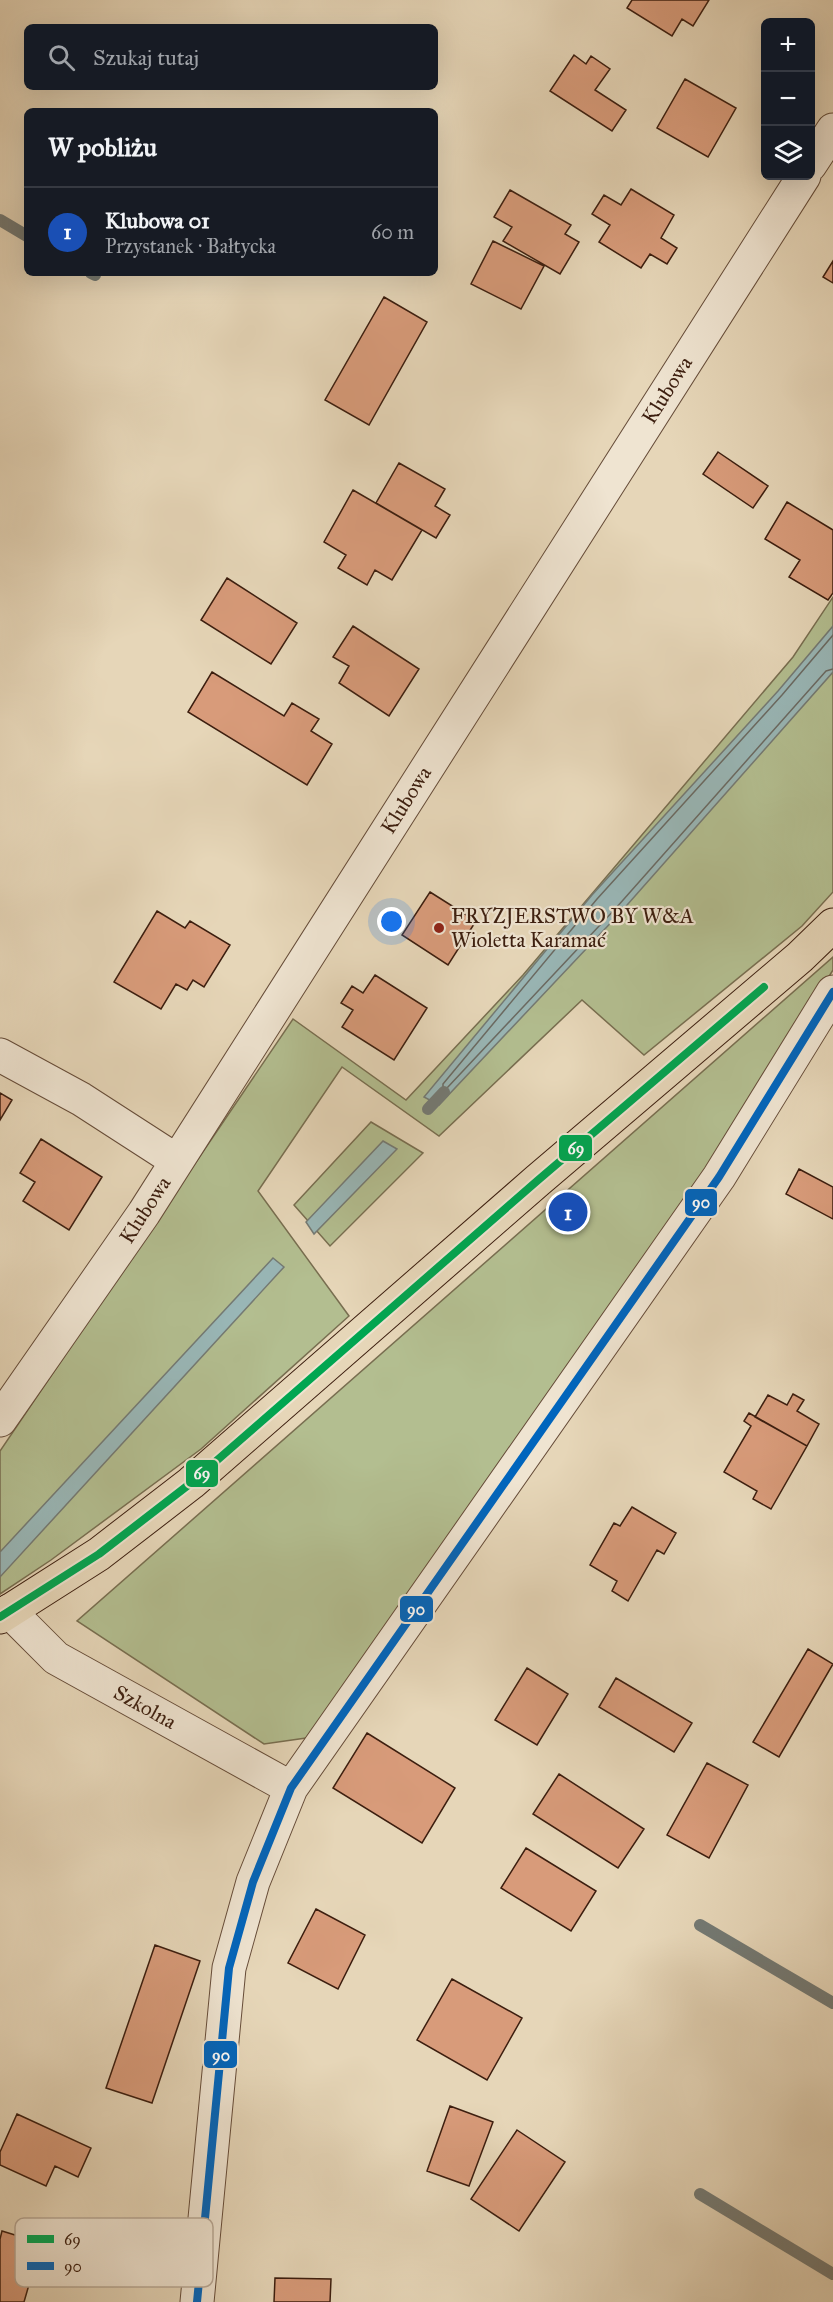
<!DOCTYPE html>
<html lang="pl">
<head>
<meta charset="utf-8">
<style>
  body { margin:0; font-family:"IM FELL Great Primer",serif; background:#20242c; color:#f1f3f6 }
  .controls { position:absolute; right:18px; top:18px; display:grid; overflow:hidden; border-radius:9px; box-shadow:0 6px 24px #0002 }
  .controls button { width:54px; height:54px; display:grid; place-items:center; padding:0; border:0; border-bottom:2px solid #363941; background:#171b24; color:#f1f3f6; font:30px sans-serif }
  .you { position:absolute; left:392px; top:922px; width:21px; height:21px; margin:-15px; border:4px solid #fff; border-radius:50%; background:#1a73e8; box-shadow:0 0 0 9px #1a73e833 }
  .badge { display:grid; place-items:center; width:39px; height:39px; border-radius:50%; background:#2563eb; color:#fff; font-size:20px; font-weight:700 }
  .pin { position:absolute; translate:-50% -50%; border:3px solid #fff; box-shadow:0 2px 6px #0006 }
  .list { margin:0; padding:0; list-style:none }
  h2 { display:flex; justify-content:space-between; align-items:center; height:78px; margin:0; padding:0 24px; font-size:26px }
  h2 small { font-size:20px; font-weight:400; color:#9ea1a6 }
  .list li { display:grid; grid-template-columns:39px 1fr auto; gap:18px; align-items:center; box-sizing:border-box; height:90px; padding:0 24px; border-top:2px solid #363941 }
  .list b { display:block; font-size:22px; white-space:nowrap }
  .list p { margin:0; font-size:20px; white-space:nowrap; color:#9ea1a6 }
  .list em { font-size:20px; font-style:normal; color:#9ea1a6 }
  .icon { flex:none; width:33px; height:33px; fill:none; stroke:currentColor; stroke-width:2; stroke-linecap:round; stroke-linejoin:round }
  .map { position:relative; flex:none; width:833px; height:2302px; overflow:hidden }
  .search { position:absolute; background:#171b24; box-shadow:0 6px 24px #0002; left:24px; top:24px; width:414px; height:66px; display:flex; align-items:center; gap:15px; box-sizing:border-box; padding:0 21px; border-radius:9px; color:#9ea1a6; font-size:22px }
  .panel { position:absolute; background:#171b24; box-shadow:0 6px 24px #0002; left:24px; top:108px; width:414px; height:168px; border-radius:9px }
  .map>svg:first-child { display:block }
  .green { fill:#b3be90; stroke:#786e50; stroke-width:1.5 }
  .water { fill:#99b7b7; stroke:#747a74; stroke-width:1.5 }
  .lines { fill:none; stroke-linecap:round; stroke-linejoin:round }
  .shore { stroke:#6a6a63; stroke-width:1.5 }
  .stream { stroke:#747a74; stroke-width:12 }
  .building { fill:#d89b7a; stroke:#3c1e0f; stroke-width:1.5 }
  .minor-casing { stroke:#664c39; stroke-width:35 }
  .major-casing { stroke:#3c1e0f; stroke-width:35 }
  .minor { stroke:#efe4d1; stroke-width:33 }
  .major { stroke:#e6d6b8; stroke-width:33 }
  .bus-1-casing { stroke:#efe4d1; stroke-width:12 }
  .bus-2-casing { stroke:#efe4d1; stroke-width:12 }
  .bus-1 { stroke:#00a651; stroke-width:8 }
  .bus-2 { stroke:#0065bd; stroke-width:8 }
  .poi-dot { fill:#8f2418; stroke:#efe4d1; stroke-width:2 }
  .labels { text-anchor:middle; stroke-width:4.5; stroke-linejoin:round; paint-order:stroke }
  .street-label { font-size:21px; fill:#3c1e0f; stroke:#efe4d1 }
  .poi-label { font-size:21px; fill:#3c1e0f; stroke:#efe4d1; text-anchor:start }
  .key { fill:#efe4d1; stroke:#b9a997; stroke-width:1.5 }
  .key-label { font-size:16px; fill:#3c1e0f }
  .line-badge { stroke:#efe4d1; stroke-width:2 }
  .badge-label { font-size:16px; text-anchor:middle; font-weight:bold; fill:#fff }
</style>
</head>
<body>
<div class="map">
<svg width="833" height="2302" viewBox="0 0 833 2302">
  <rect width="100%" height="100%" fill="#e6d6b8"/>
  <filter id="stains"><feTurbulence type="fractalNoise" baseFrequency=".00333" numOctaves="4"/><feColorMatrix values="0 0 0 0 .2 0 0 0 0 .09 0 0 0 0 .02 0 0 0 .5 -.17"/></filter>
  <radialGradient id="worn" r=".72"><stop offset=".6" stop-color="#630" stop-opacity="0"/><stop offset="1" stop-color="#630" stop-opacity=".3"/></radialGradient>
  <path class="green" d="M833,597v295l-31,34 -158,129 -62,-55 -143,136 -97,-69 -84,124 91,125 -148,133 -150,111 -51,34v-143l293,-432 113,81 117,-125 270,-318z
    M833,957v13l-120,191 -400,576 -49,7 -187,-123z
    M371,1122l52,31 -93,93 -36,-41z"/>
  <path class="water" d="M833,626v46l-213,241 -181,192 -15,-8 168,-202 186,-204z
    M383,1141l14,8 -83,85 -8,-12z
    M273,1258l11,9 -284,310v-25z"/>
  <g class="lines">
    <path class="shore" d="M833,635l-51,60 -185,204 -154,185v4h4l169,-180 210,-237 7,-2"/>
    <path class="stream" d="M0,220l27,16
      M91,273l4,2
      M428,1109l16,-17
      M700,1925l133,78
      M700,2194l133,80"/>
  </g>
  <path class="building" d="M632,0h77l-16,26 -11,-7 -10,17 -45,-28z
    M574,55l12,9 5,-8 19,13 -15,21 31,20 -14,21 -62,-40z
    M685,79l51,29 -28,49 -51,-29z
    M631,189l43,26 -13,23 16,10 -10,16 -17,-10 -9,14 -42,-26 11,-17 -18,-11 12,-19 17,10z
    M510,190l61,35 -6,9 14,8 -19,32 -57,-33 9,-14 -18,-10z
    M493,241l51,25 -23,43 -50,-25z
    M833,261v22l-10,-6z
    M384,297l43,25 -58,103 -44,-25z
    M718,452l50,34 -15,22 -50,-34z
    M399,463l46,26 -10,17 15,9 -14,23 -60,-35z
    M353,490l69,40 -30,50 -17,-10 -8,15 -29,-17 8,-13 -22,-13z
    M787,502l46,28v63l-5,7 -39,-23 11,-17 -35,-21z
    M227,578l70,45 -26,41 -70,-44z
    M353,626l66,43 -30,47 -50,-33 10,-17 -16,-9z
    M212,672l72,44 8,-13 27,16 -8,12 21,13 -25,41 -119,-73z
    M430,892l46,29 -28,44 -46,-30z
    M157,911l28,17 5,-7 40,24 -26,42 -11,-7 -6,10 -11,-6 -15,25 -47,-27z
    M375,975l52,33 -33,52 -52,-33 11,-17 -12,-7 11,-17 11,7z
    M0,1093l12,7 -12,20z
    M41,1139l61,38 -33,53 -46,-29 12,-19 -15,-9z
    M799,1169l34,18v32l-47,-25z
    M793,1394l11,6 -7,11 22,13 -12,22 -52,-29 13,-22 19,10z
    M749,1413l58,33 -36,63 -18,-10 4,-8 -33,-19 27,-46 -7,-5z
    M632,1507l44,26 -12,21 -7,-4 -29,51 -16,-10 5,-10 -27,-16 24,-42 6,3z
    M808,1649l25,15 -54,93 -26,-15z
    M527,1668l41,26 -31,51 -42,-25z
    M616,1678l76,45 -18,29 -75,-45z
    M367,1733l88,55 -33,55 -89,-55z
    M707,1763l41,22 -39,73 -42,-23z
    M559,1774l85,55 -26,39 -85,-54z
    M526,1848l70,43 -25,40 -70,-43z
    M316,1909l49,26 -27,54 -50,-26z
    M155,1945l45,16 -48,142 -46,-15z
    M452,1979l70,39 -35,62 -70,-40z
    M450,2106l43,16 -24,64 -42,-15z
    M17,2114l74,34 -13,29 -23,-11 -9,20 -46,-21v-13z
    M517,2130l48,32 -46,69 -48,-32z
    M2,2231l39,12 -17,59h-24v-63z
    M275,2278l56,1 -1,23h-56z"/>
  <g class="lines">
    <g class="minor-casing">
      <path id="minor" d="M810,165l23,-35
        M0,1055l81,44 96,62
        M0,1420l144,-207 660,-1037
        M9,1611l47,47 235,130
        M197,2302l32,-334 24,-86 38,-94 428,-611 114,-185"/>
    </g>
    <g class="major-casing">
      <path id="major" d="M0,1617l99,-63 92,-71 346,-302 263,-224 33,-32"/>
    </g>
    <use href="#minor" class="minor"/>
    <use href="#major" class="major"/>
    <g class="bus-1-casing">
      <path id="bus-1" d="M0,1617l99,-63 92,-71 346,-302 227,-194"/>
    </g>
    <g class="bus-2-casing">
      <path id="bus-2" d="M197,2302l32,-334 24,-86 38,-94 428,-611 114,-185"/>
    </g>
    <use href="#bus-1" class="bus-1"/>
    <use href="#bus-2" class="bus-2"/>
  </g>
  <circle class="poi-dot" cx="439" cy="928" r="6"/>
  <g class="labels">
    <g class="street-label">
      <text transform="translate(667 390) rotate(-58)" y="7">Klubowa</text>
      <text transform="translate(406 800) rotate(-58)" y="7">Klubowa</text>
      <text transform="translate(145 1210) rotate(-57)" y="7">Klubowa</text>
      <text transform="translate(145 1707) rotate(29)" y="7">Szkolna</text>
    </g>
    <g class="poi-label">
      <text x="451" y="923">FRYZJERSTWO BY W&amp;A<tspan x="451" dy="24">Wioletta Karamać</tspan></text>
    </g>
  </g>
  <rect x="15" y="2218" width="198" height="69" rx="9" class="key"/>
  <rect x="27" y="2235" width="27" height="8" fill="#00a651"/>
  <rect x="27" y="2262" width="27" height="8" fill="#0065bd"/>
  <g class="key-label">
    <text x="64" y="2245">69</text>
    <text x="64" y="2272">90</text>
  </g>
  <g class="line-badge">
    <rect x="558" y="1134" width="35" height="28" rx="6" fill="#00a651"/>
    <rect x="684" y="1188" width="34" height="29" rx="6" fill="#0065bd"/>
    <rect x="185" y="1459" width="34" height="29" rx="6" fill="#00a651"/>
    <rect x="399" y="1595" width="35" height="28" rx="6" fill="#0065bd"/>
    <rect x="203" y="2040" width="35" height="29" rx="6" fill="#0065bd"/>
  </g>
  <g class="badge-label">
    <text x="576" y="1154">69</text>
    <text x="701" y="1208">90</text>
    <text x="202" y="1479">69</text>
    <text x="416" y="1615">90</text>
    <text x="221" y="2061">90</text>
  </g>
  <rect width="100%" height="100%" filter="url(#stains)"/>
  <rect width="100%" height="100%" fill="url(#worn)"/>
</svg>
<div class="controls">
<button>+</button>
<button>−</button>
<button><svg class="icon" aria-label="layers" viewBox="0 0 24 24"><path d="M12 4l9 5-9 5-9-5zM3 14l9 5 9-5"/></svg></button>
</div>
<div class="you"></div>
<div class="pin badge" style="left:568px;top:1212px;background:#1a4fb4">1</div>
<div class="search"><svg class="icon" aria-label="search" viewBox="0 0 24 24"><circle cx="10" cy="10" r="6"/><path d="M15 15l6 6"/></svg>Szukaj tutaj</div>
<section class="panel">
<h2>W pobliżu<small></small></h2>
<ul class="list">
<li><span class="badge" style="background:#1a4fb4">1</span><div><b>Klubowa 01</b><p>Przystanek · Bałtycka</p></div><em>60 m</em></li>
</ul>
</section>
</div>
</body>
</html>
